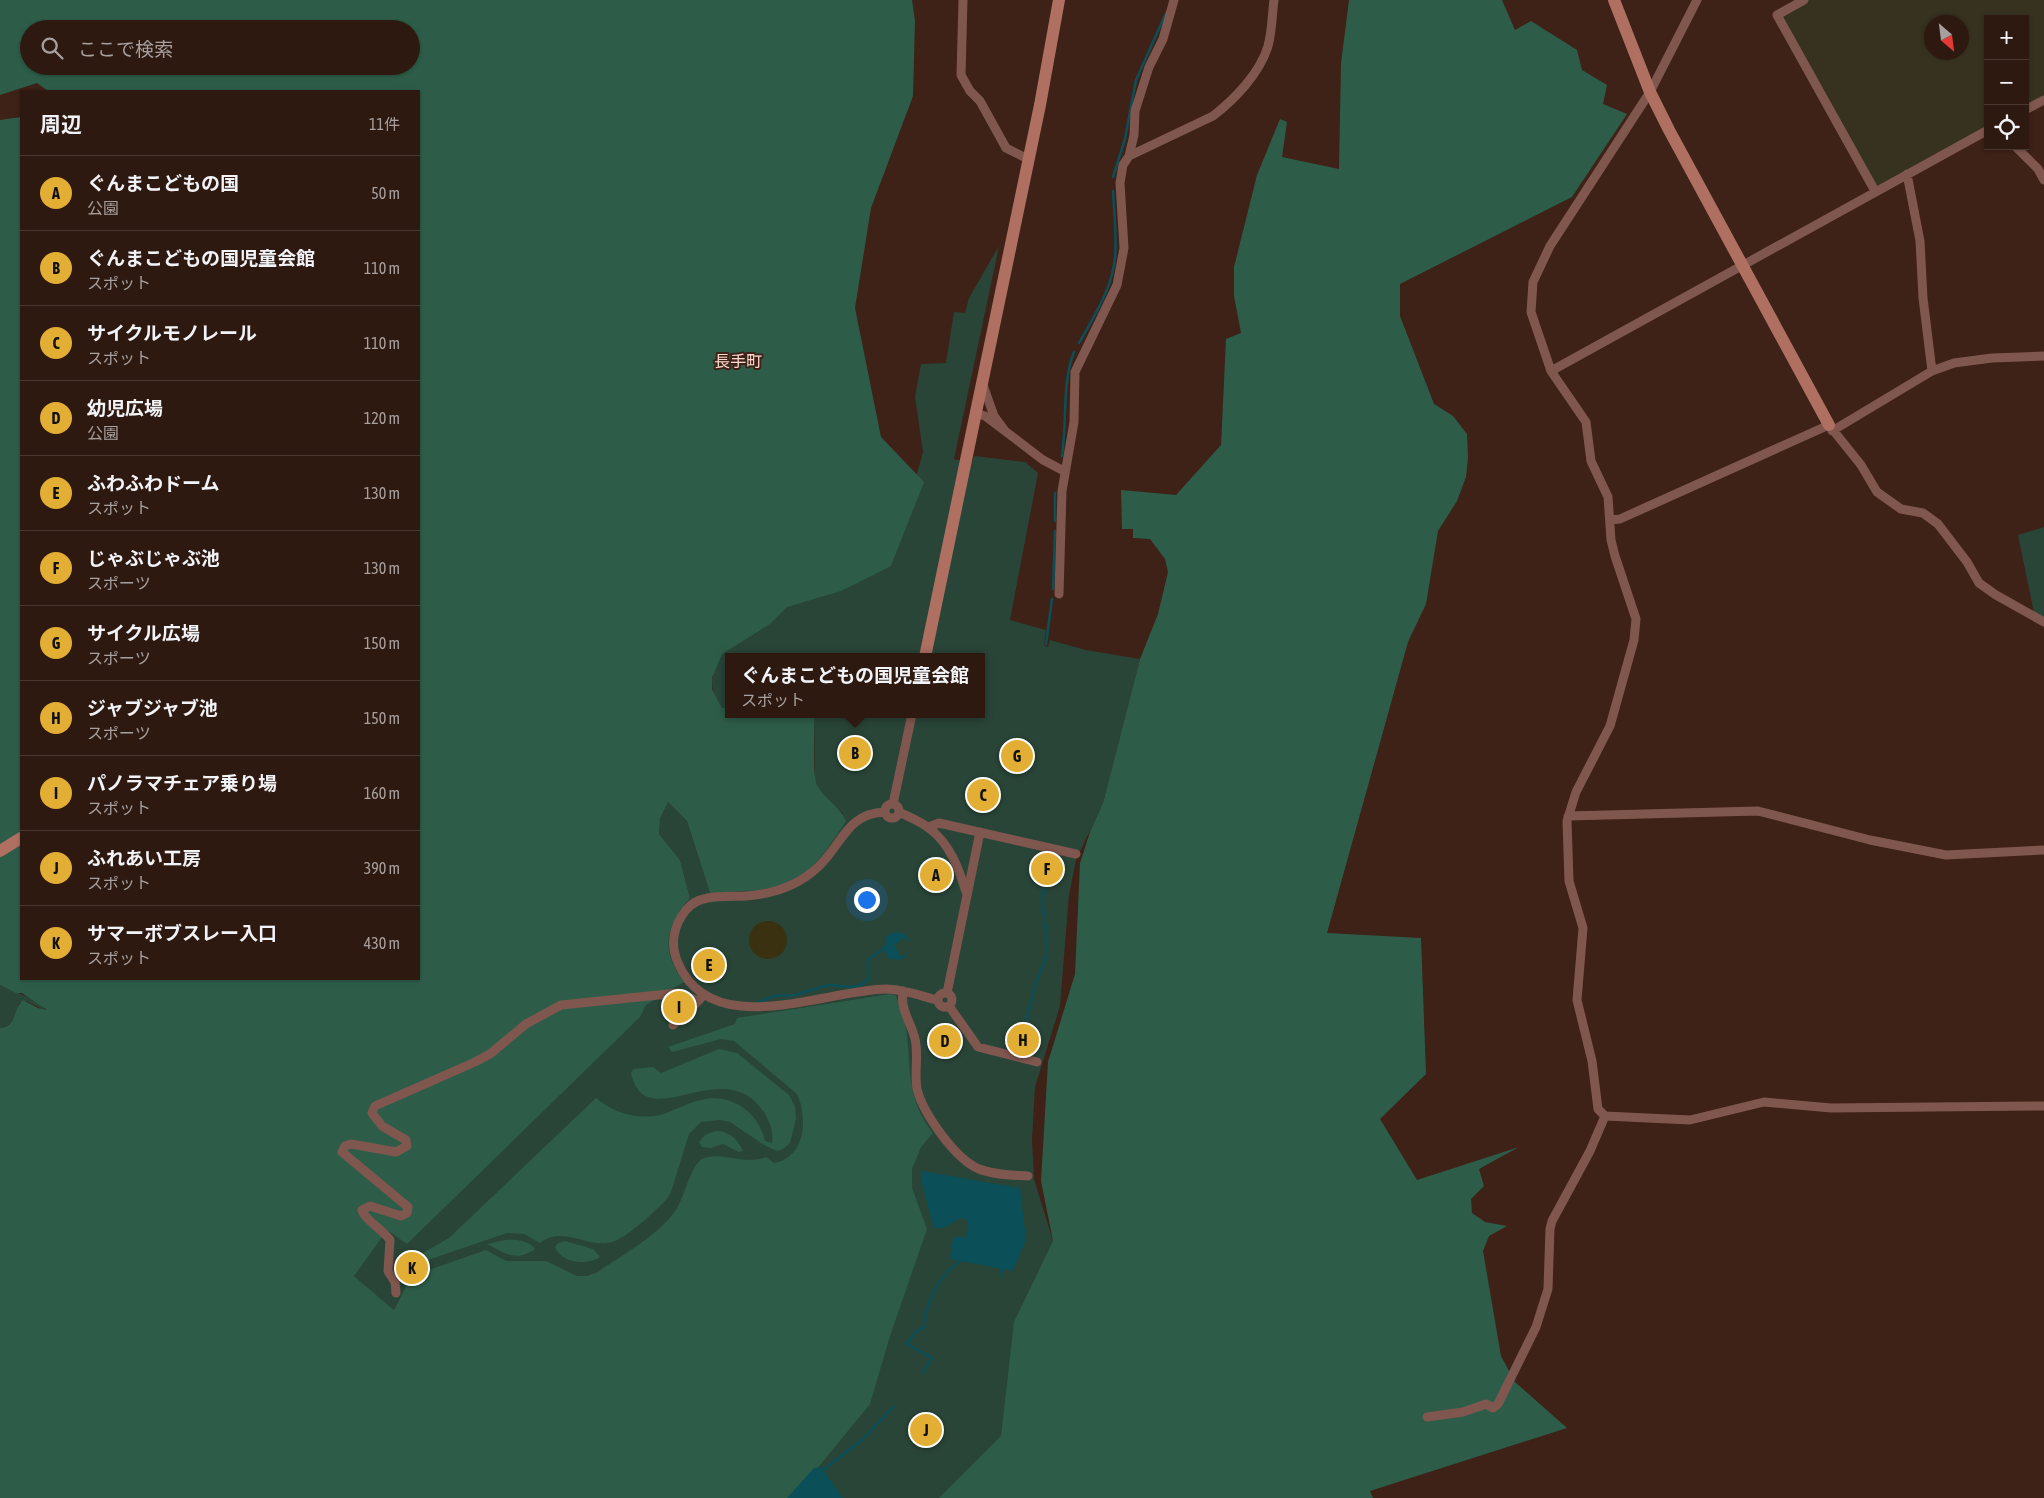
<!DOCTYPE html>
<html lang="ja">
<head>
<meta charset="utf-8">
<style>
  body { margin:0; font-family:"Asap Condensed","Noto Sans JP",sans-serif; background:#3a261f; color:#f1f3f6 }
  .controls { position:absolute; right:15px; top:15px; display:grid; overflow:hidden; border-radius:0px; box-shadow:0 1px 4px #0004 }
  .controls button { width:45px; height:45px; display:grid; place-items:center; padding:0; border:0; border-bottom:1px solid #493831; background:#2e1911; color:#f1f3f6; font:25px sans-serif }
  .compass { position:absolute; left:1924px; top:15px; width:45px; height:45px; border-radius:50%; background:#2e1911; box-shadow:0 1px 4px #0004; rotate:152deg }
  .you { position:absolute; left:866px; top:899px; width:18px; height:18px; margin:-12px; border:4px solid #fff; border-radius:50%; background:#1a73e8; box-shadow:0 0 0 8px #1a73e833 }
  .badge { display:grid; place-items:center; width:32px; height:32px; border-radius:50%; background:#e2ae34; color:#111; font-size:16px; font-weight:700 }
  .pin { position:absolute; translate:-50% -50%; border:2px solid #fff; box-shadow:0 1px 5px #0006 }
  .popup { position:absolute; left:725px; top:653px; width:260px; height:65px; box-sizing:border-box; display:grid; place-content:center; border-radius:0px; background:#2e1911; filter:drop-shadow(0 1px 4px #0005); font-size:16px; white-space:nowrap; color:#a7a09f }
  .popup b { font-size:19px; color:#f1f3f6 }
  .popup::after { content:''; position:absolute; left:50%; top:100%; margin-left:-10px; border:10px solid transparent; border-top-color:#2e1911 }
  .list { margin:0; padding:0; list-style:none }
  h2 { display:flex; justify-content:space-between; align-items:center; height:65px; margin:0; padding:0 20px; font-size:21px }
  h2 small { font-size:16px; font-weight:400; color:#a7a09f }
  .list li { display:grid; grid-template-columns:32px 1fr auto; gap:15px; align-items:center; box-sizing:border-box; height:75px; padding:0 20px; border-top:1px solid #493831 }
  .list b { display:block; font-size:19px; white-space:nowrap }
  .list p { margin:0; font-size:16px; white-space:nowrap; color:#a7a09f }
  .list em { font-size:16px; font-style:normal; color:#a7a09f }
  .icon { flex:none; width:28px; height:28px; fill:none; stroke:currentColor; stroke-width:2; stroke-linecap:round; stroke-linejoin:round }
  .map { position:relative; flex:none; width:2044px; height:1498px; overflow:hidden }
  .search { position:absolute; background:#2e1911; box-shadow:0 1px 4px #0004; left:20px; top:20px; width:400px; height:55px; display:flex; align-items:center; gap:12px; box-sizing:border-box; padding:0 18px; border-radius:28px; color:#a7a09f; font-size:19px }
  .panel { position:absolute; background:#2e1911; box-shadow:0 1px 4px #0004; left:20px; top:90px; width:400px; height:890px; border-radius:0px }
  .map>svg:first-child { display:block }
  .education { fill:#37311f; fill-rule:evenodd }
  .green { fill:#294538 }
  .forest { fill:#2d5d48; fill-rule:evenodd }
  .sand { fill:#393110 }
  .water { fill:#0b4f59 }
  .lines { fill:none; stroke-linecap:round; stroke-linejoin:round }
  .stream { stroke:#0b4f59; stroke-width:2.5 }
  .street { stroke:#80574e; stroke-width:9 }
  .secondary { stroke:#af7062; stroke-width:12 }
  .labels { text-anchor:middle; stroke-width:4; stroke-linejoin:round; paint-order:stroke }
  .quarter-label { font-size:16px; fill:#fbdbd0; stroke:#3e2117 }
</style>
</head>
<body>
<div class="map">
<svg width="2044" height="1498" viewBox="0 0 2044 1498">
  <rect width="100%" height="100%" fill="#3e2117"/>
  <path class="education" d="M1804,0h240v100l-19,10v-91h-37v111l-113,61 -98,-176zM1932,22h30v30h-30z"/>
  <path class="green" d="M999,246l-45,213 18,4 2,-7 51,6 13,11 -28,147 36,10 -2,15 4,2 2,-7 36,10 54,9 -37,144 -27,57 -7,35 -9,111 -25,81 -3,53 2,39 19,62 -40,217 -39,40h-232l113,-498 -61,9 10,82 10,26 -11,36 -117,57 -97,74h-182l-13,26 -40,-34 -30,-137 348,-217 18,-24 -10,-38 -21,-26 1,-15 8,-17 19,19 23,72 133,-79 -21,-21 -7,-10 -1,-69h167v-57h-252v51h-7c-3,-6 -7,-12 -9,-18 -6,-18 18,-52 27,-68l116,-43 37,-18 30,-109 -8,-55 6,-33 25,-1 8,-51 11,1 4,-15z
    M2044,527v93l-9,-2 -17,-83z
    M0,985c15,8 37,12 46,26l-20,-10 -7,2c-2,11 -7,24 -19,25z"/>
  <path class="forest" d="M0,0h912l3,21 -2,75 -42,112 -16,100 26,129 43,45 -33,84 -50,25 -54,16 -17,17 -48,30 -10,24v11l10,19h7v6h85c1,14 -2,62 3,71 7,14 23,21 29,36 -14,22 -33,52 -58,62 -24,9 -53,8 -78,10l-23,-72 -19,-19 -8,17 -1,15 21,26 10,38c-25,29 -30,53 -6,84l-38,23 -6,12 -233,227 -20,-14 -33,46 40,34 13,-26 13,-11 66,-23 20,11h40l31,15h10l11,-4c25,-18 60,-36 78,-62 8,-12 15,-45 26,-51 17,-9 43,7 64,-2l8,6c32,-5 34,-46 23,-69l-63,-53 -13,-2 -49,13 -4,-5 67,-23 2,-6 153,-24 5,1c25,45 0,90 38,138l-12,14 -9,22v19l15,41 -37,107 -20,68 -77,94h-793v-470c17,-1 13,-20 23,-28l15,8 9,2 -25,-17h-6l-16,-8v-865l21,-3v862h398v-888h-371l-11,-8 -37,12zM29,29h382v37h-382z
    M1349,0h153l13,30 16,-9 46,29 5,20 25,15 -4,19 24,10 -55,83 -172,87v32l34,88 19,12 14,18 1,24 -2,19 -9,24 -19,30 -12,73 -18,38 -81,291 94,5 5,136 -46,45 37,61 102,-33 -40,22 5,17 -13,13 1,14 13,9 22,4 -18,10 -6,15 18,105 14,26 52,46 -197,63 3,7h-434l62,-62 13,-114 39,-81 -12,-60 7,-119 27,-88 5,-111 11,-34 12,-26 37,-144 18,-45 10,-42 -3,-13 -15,-20 -17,-1v-9h-11l-1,-39 55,5 45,-50 5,-106 15,-6 -7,-37v-29l23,-92 23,-56 7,3 -5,35 57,12 2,-106z
    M719,1049l18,4 52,42 6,11 1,13 -6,24 -7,6 -6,2 -13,-6 -34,-23 -10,-2 -19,2 -12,12 -18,58 -5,8c-12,12 -35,34 -51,41 -26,10 -50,-17 -75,2l-16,-9 -17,-1 -91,31 -2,-6 35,-20 147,-140c18,15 40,22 64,17 14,-4 27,-12 41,-15 29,-8 58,12 64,41l7,2c2,-11 -3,-23 -9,-32 -40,-59 -118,27 -132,-38l2,-4 20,-2 8,6z
    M715,1131c14,0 22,7 28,20l-4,1 -16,-8 -12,4 -9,-1 -3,-5 6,-7z
    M505,1240c11,-1 23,0 30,9 -19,13 -29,5 -48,-5z
    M565,1241l28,8 7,8c-13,9 -39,6 -45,-10l3,-4z"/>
  <path class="sand" d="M749 940a19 19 0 1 1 38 0a19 19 0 1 1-38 0Z"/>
  <path class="water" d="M1037 869a10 10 0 1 1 20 0a10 10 0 1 1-20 0Z
    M894,932l9,1 7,7 -2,1 -3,-3 -11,7 7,12 4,-3 1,3 -8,3 -9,-2 -5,-8 2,-13z
    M922,1171l98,17 6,51 -13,32 -63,-12 3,-22h13l2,-14 -3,-4 -5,-1 -16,10h-10l-13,-48z
    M821,1467l22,31h-56l27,-30z"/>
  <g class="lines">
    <path class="stream" d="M1113,177l12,-38 11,-59 30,-67
      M1079,343c15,-27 33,-54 36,-85 2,-22 -1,-45 -2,-67
      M1062,456c5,-33 0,-75 12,-104
      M1055,521v-28
      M1053,589l2,-58
      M1046,644l6,-45
      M758,1002l16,-6 21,-1 33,-10 25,2 8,-2 7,-6 1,-20 16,-11
      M1024,1031l11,-46 11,-27 1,-21 -5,-35 3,-22
      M1000,1276l2,-7
      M923,1372l9,-14 -25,-14 8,-12 9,-5c3,-29 14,-50 37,-67
      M823,1470l39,-30 32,-34"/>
    <path class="street" d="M963,0l-2,75 9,16 10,10 26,47 22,11
      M1697,0l-47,92 -100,154 -17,36 -2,30 20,59 35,51 5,39 17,36 3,43 4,16 21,63 -2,21 -24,86 -34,66 -9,29 2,60 14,47 -6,72 15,61 6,48 7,7 85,4 74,-18 67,6 213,-2
      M1804,0l-27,15 98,176
      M2025,110l19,-10
      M2015,146l23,23 6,11
      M1129,156l5,-21 1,-24 14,-44 14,-28 11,-39
      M1907,174l13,67 3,57 9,73
      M1551,371l437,-241
      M975,413l10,3 20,15 -11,-15 -11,-31
      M1005,431l38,29 21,11
      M1832,431l100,-60 22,-8 38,-5 52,-2
      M1610,520l10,-1 209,-94 32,40 16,27 24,17 22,4 15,11 29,38 12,21 17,12 48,27
      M1059,594l3,-103 12,-69 1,-50 42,-87 7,-37 -4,-65 3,-18 6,-9 84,-40c22,-17 47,-43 55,-70 4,-14 4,-31 6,-46
      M885 811a7 7 0 1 1 14 0a7 7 0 1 1-14 0Z
      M893,804l19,-90
      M885,812c-38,1 -43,33 -67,55 -20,19 -45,27 -72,29 -19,1 -47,-3 -60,14 -13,16 -16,35 -8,53 34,79 146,27 208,26 17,0 35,7 51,11
      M899,812c10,5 23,10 31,17 20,15 29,40 36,63
      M1568,816l190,-5 112,29 76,15 98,-5
      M929,827l10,-4 137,31
      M903,991c-3,20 8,30 12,48 4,16 -1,33 2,50 6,24 38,70 62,80 15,6 33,6 49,7
      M938 1000a7 7 0 1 1 14 0a7 7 0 1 1-14 0Z
      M947,993l33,-161
      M949,1006l29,41 59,15
      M689,1011l12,-13
      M673,1025l8,-8
      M396,1293l-1,-11 -7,-11 2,-31c-6,-9 -27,-22 -28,-30l8,-4 31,10 6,-3 1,-6 -66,-55 3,-6 6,-2 45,8 11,-6 -1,-6 -24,-14 -10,-13 3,-7 100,-44 15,-8 36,-30 35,-19 117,-12 20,8
      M1427,1417l36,-5 23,-8 7,4 5,-4 38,-77 12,-38 2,-60 2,-8 38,-70 15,-35"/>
    <path class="secondary" d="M1614,0l36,92 19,38 160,295
      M925,657l115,-552 19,-105
      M0,851l21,-13"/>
  </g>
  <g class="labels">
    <g class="quarter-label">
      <text x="738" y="367">長手町</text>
    </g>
  </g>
</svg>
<div class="controls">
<button>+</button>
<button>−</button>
<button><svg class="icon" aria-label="locate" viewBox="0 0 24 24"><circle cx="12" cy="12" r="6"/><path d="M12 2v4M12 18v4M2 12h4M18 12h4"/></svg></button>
</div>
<svg class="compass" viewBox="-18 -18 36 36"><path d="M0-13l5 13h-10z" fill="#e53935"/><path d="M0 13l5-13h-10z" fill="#a7a09f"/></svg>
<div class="you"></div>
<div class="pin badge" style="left:936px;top:875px">A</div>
<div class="pin badge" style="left:855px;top:753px">B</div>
<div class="popup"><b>ぐんまこどもの国児童会館</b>スポット</div>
<div class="pin badge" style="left:983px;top:795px">C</div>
<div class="pin badge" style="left:945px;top:1041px">D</div>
<div class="pin badge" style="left:709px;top:965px">E</div>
<div class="pin badge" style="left:1047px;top:869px">F</div>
<div class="pin badge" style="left:1017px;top:756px">G</div>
<div class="pin badge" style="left:1023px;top:1040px">H</div>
<div class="pin badge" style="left:679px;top:1007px">I</div>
<div class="pin badge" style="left:926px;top:1430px">J</div>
<div class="pin badge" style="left:412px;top:1268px">K</div>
<div class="search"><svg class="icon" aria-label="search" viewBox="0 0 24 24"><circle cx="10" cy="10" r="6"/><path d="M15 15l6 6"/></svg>ここで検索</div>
<section class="panel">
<h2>周辺<small>11件</small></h2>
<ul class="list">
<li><span class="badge">A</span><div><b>ぐんまこどもの国</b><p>公園</p></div><em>50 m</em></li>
<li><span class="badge">B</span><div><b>ぐんまこどもの国児童会館</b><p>スポット</p></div><em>110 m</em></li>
<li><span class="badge">C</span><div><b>サイクルモノレール</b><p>スポット</p></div><em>110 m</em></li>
<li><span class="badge">D</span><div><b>幼児広場</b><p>公園</p></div><em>120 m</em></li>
<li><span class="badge">E</span><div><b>ふわふわドーム</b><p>スポット</p></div><em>130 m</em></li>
<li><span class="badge">F</span><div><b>じゃぶじゃぶ池</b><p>スポーツ</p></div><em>130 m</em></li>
<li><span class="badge">G</span><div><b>サイクル広場</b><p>スポーツ</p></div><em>150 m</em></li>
<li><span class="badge">H</span><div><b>ジャブジャブ池</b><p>スポーツ</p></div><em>150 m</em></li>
<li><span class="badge">I</span><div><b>パノラマチェア乗り場</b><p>スポット</p></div><em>160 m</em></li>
<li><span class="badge">J</span><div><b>ふれあい工房</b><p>スポット</p></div><em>390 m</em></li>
<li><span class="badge">K</span><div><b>サマーボブスレー入口</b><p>スポット</p></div><em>430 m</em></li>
</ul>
</section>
</div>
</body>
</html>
